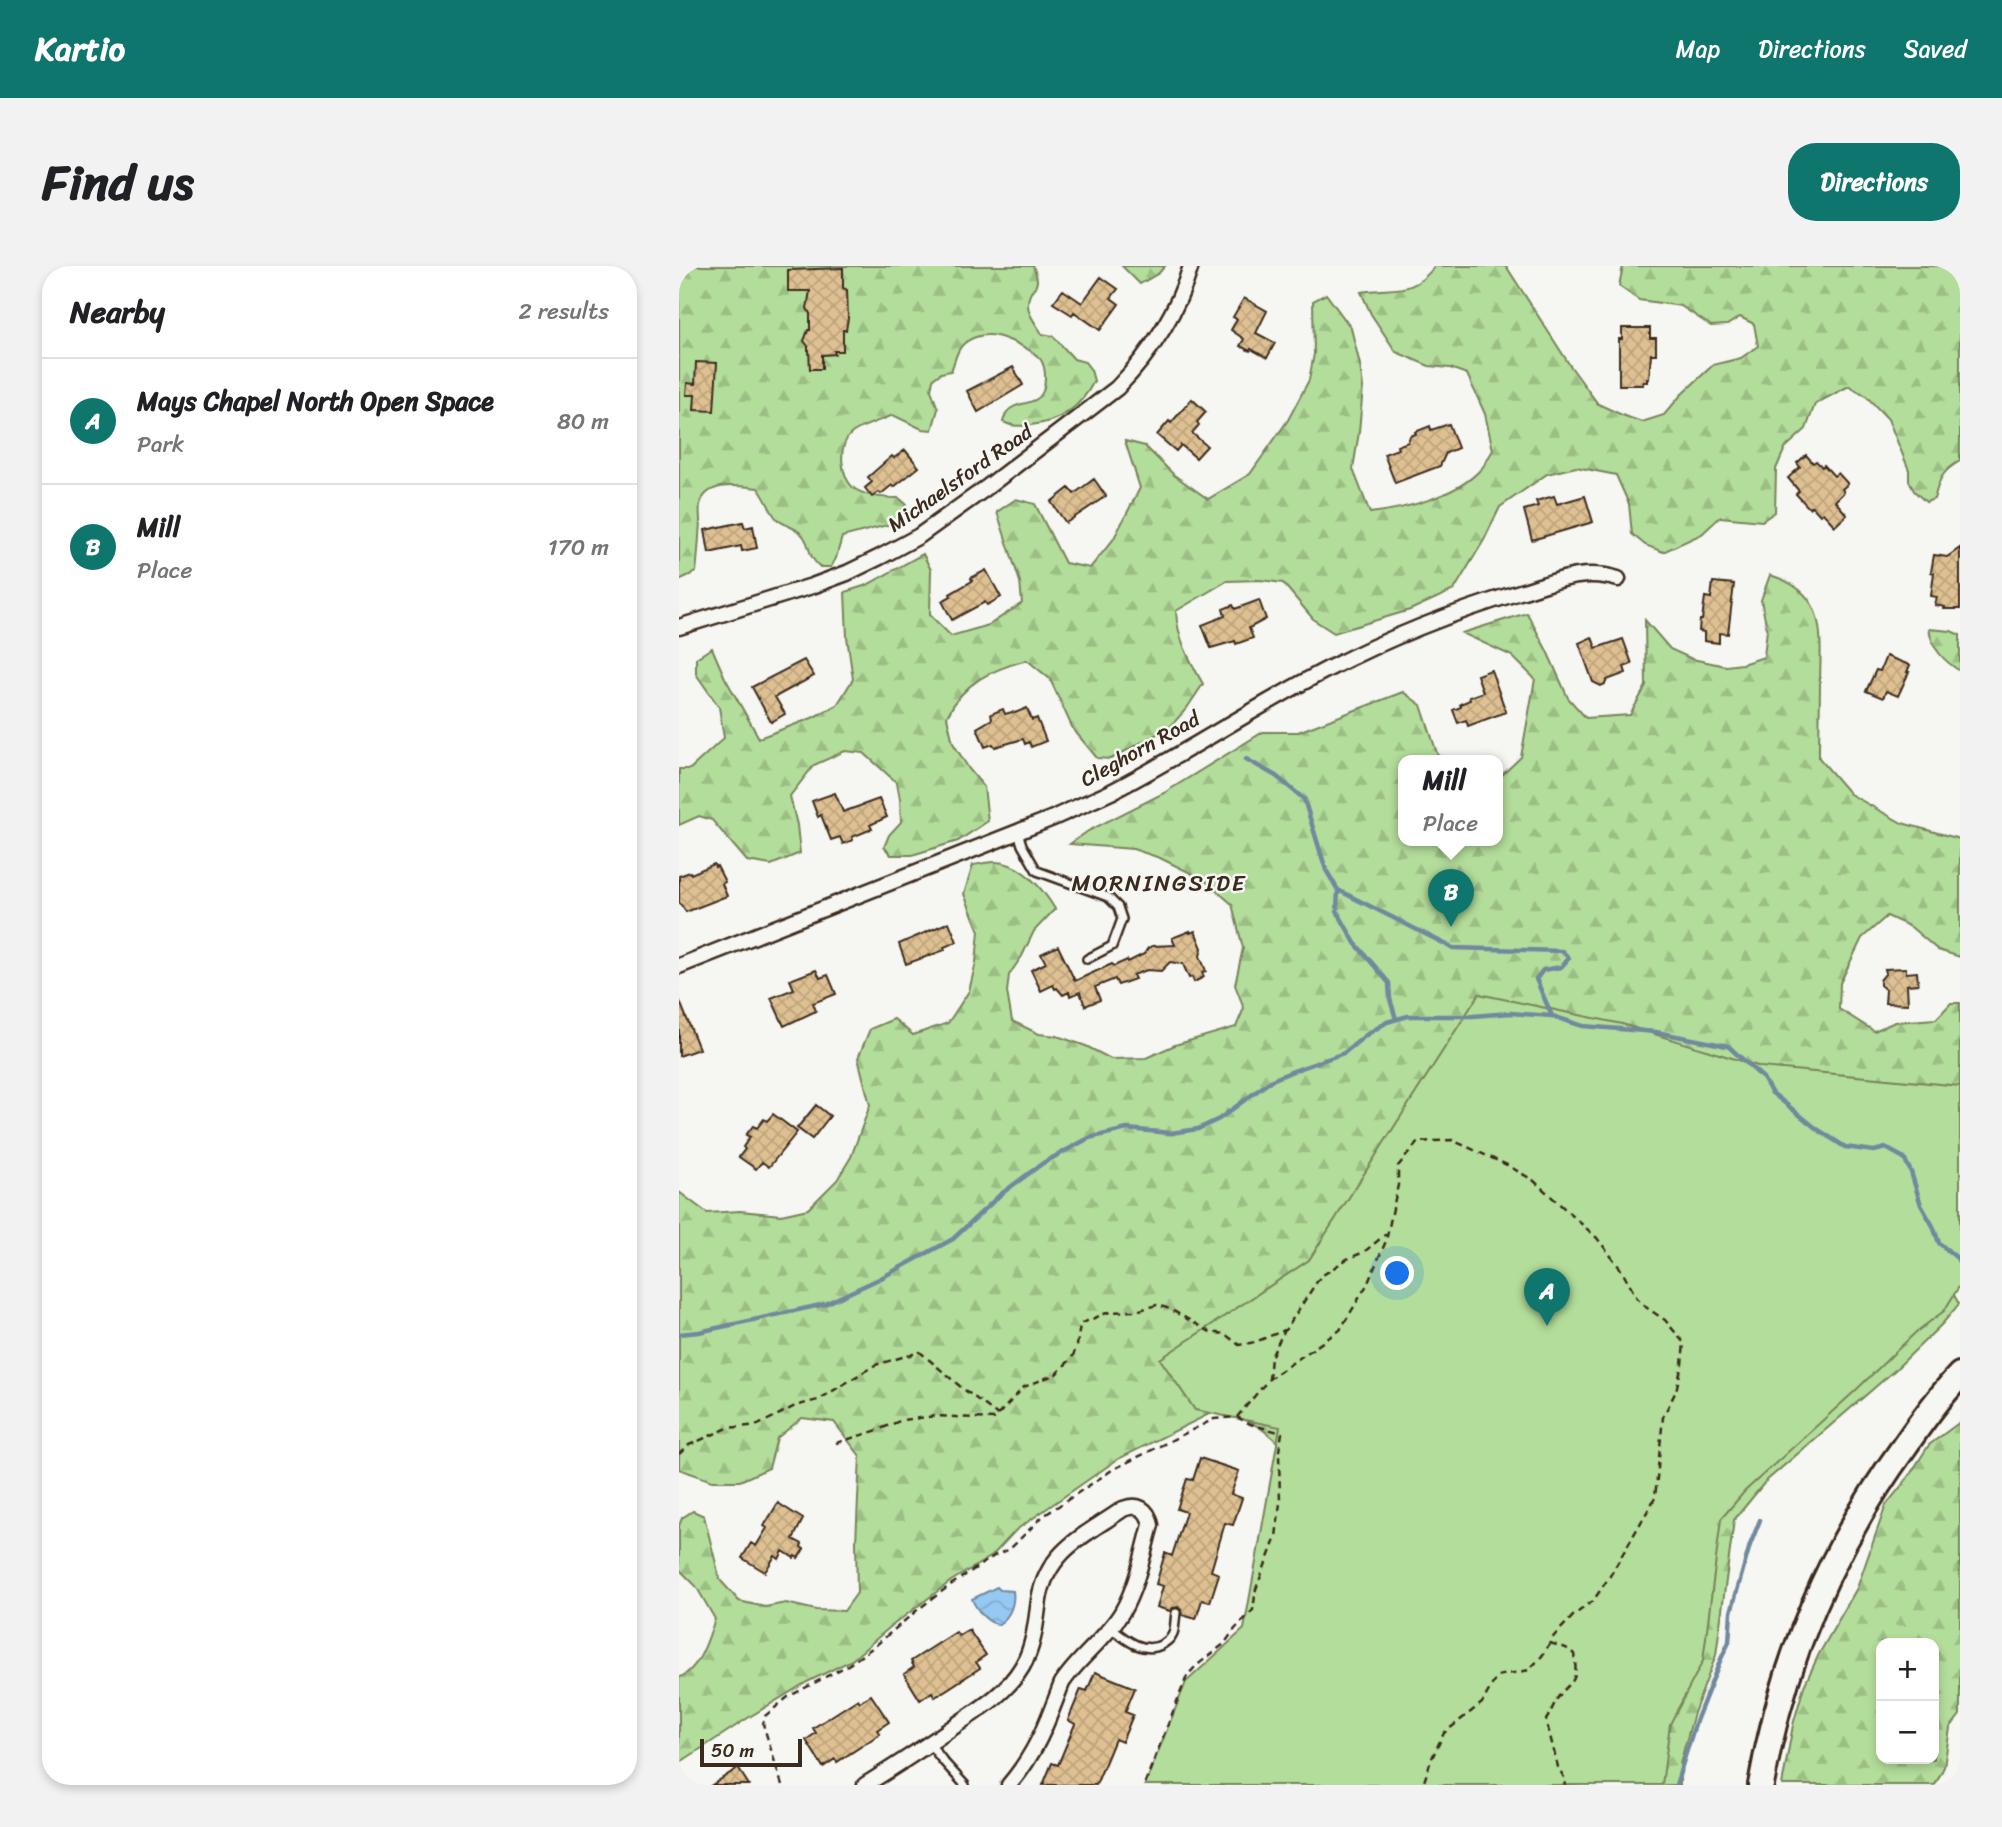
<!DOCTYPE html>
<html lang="en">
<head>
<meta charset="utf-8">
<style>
  body { margin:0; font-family:Sriracha,sans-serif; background:#f2f2f2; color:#202124 }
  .controls { position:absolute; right:21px; bottom:21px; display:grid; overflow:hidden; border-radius:14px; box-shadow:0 4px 10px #0003 }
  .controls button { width:63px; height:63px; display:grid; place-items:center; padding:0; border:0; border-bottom:2px solid #e0e0e0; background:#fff; color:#202124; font:35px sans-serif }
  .scale { position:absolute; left:21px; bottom:18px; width:102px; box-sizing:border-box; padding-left:7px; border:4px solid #3b2a1e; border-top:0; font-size:19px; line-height:24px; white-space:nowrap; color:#3b2a1e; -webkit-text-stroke:5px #f6f6f2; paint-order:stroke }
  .you { position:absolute; left:719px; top:1008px; width:24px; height:24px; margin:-18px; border:5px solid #fff; border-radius:50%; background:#1a73e8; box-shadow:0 0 0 10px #1a73e833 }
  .badge { display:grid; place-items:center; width:46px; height:46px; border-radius:50%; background:#0f766e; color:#fff; font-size:23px; font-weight:700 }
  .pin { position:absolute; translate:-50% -58px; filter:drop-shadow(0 2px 4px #0008) }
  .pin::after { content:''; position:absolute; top:37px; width:24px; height:21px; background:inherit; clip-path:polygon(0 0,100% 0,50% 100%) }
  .popup { position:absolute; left:719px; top:489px; width:105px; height:91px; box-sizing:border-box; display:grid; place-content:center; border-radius:14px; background:#fff; filter:drop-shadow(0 2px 5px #0005); font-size:23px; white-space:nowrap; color:#757577 }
  .popup b { font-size:26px; color:#202124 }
  .popup::after { content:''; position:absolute; left:50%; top:100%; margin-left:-14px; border:14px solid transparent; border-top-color:#fff }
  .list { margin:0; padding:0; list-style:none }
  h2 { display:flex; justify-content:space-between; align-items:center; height:91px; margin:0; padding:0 28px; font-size:30px }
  h2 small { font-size:23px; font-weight:400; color:#757577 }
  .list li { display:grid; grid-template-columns:46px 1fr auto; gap:21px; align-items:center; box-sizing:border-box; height:126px; padding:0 28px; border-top:2px solid #e0e0e0 }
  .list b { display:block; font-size:26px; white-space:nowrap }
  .list p { margin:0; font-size:23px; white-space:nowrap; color:#757577 }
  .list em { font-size:23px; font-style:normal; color:#757577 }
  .map { position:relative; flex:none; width:1281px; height:1519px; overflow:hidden; border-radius:28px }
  header { display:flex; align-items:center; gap:42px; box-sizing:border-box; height:98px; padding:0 35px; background:#0f766e; color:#fff }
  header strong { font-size:33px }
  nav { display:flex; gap:38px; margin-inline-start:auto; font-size:24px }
  .intro { display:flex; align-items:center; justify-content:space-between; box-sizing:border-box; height:168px; padding:0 42px }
  h1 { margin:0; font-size:49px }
  .button { padding:18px 32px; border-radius:28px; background:#0f766e; color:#fff; font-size:24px; font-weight:700 }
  main { display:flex; gap:42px; padding:0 42px }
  aside { flex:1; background:#fff; border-radius:28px; box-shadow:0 4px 10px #0003 }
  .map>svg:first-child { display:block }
  .forest { fill:url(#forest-firs); stroke:#77845c; stroke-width:2; fill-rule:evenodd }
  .park { fill:#b3dd9a; stroke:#77845c; stroke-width:2 }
  .water { fill:url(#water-waves); stroke:#71899e; stroke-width:2 }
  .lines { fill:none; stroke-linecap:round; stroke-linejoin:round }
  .stream { stroke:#71899e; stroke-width:4.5 }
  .building { fill:url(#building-cross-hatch); stroke:#3b2a1e; stroke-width:2 }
  .service-casing { stroke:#3b2a1e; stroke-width:12 }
  .minor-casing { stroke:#3b2a1e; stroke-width:19 }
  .motorway-casing { stroke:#3b2a1e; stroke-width:30 }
  .path { stroke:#3b2a1e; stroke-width:2.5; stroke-dasharray:7 5; stroke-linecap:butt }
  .service { stroke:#f6f6f2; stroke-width:7 }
  .minor { stroke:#f6f6f2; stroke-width:14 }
  .motorway { stroke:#f6f6f2; stroke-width:24 }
  .labels { text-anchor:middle; stroke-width:5; stroke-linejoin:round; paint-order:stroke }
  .street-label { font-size:21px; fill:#3b2a1e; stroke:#f6f6f2 }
  .neighbourhood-label { font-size:23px; letter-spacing:2px; fill:#3b2a1e; stroke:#f6f6f2 }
</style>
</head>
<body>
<header>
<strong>Kartio</strong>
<nav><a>Map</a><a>Directions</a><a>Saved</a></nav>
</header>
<div class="intro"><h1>Find us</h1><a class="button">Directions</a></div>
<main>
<aside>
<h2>Nearby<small>2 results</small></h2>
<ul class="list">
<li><span class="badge">A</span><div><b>Mays Chapel North Open Space</b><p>Park</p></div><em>80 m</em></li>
<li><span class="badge">B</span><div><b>Mill</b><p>Place</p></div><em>170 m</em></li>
</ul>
</aside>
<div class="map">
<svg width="1281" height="1519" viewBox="0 0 1281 1519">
  <defs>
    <pattern id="forest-firs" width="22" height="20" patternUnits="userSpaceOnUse" patternTransform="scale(1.75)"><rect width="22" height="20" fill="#b3dd9a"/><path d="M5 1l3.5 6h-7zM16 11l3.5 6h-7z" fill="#9bbe84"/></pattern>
    <pattern id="water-waves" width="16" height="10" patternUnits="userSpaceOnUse" patternTransform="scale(1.75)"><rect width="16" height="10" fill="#95c9f3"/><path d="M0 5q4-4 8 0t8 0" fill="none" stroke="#81add0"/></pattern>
    <pattern id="building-cross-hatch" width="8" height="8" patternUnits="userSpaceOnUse" patternTransform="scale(1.75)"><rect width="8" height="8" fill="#dec092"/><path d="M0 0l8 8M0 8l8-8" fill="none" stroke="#bfa57d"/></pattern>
  </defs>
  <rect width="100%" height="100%" fill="#f6f6f2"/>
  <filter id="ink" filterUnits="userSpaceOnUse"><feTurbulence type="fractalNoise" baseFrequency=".0143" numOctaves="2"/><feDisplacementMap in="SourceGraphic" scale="14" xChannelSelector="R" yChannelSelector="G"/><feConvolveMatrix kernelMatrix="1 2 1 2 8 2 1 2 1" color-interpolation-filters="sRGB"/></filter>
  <g filter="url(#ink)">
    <path class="forest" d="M0,0h354c11,26 -4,18 -5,37 -1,11 9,22 14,31l11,2 21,23 11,3 6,8 3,11c-13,26 -35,41 -63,44 -11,1 -18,2 -28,-3 0,0 3,-9 4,-10 9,-12 30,-5 36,-21 3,-9 3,-23 -2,-31 -8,-11 -41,-26 -54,-25 -7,0 -16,3 -21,7 -9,6 -11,19 -15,29l-10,2 -8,6 -2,11 7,19 -6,21 -10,-1 -29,-14c-11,5 -32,11 -41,18 -15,12 -12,45 3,56 12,8 30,9 44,9l7,6 -11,19 -53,14 -6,21 -5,9h-11c-14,-13 -8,-18 -16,-30 -6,-10 -21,-11 -28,-19 -7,-9 -10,-20 -18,-30 -19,-2 -52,-8 -58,17 -1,5 0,11 0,16 -1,17 -2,34 -4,51l-17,8z
      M443,0h43l-6,7 -19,11z
      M756,0h71l65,101 27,37 24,11 20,7 22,-7 17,-20 32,-30 28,-7 17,-12 -4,-22 -14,-7 -13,8 -16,1 -30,-20 -42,-6 -20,-14 4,-20h337v195c-19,11 -20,17 -26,38l-8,3 -12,-11 -5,-10v-11l-21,-51 -22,-23 -17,-10 -34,18 -9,25 -21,19 -9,21 -1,43 -13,9 -42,-4 -18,17 -39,18 -18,-7 -13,-11 -3,-30 -13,-29 -40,-8 -29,7 -47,33 -16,33 -30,50 -44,20 -76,23 -20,-13 -31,-37 -23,-3 -33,1 -51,30c1,27 14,50 27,73l-16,24 -17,19 -59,32 -14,-1 -24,-29 -23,-50 -23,-19c-36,10 -64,22 -80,57l6,26 16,26 15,18 4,34 -30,20 -46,14h-21l-7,-8 5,-12 12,-13 -1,-23 -3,-16 -33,-30 -19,-2 -31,14 -24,31 7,29 3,28 -29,12 -24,-4 -35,-41 -13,-4 -20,9v-56h11l34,-31 -5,-31 -23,-33v-16l16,-10 13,30 34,60 53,-20 25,-13 16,-26 -6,-42 -2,-45 22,-7 56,-31 8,16 -1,45 21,21 38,-11 33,-22 -2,-21 -23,-70 19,-13 19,5 30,59 25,5 23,-28 27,-52 -15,-47 20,5 29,29 34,24 42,-25 38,-54 21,-40 5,-26 -1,-53 13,-7 25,34 9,37 3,22 -4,45 -6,37 17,44c35,-4 87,-17 111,-44 5,-5 8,-13 12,-19l-8,-36 -18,-40 -17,-6 -21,-2 -33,-14 -25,-38 -10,-22c33,-6 50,5 74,-26z
      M1091,309c57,17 51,58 50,106 0,26 -1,52 -1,77l31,36 52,29 58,16v118l-22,-7 -27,-23 -24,-11 -25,22 -22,45 -1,26 35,22 21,-9 41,-3 15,-16h9v214l-26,43 25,44 -16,19 -48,47 -130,112 -31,38 -18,135 -22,58 -14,51v21h-526l87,-148 16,-22 27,-166c-21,-23 -38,-31 -67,-39l-99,49 -102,71 -24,26 -41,25 -62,47 -37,32 -45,22 -56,34 -72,47v-85c22,-11 28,-37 36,-59l-19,-33 -17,-17v-43l3,-8 11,-7 11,5 16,64 19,21 26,6 21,-4 30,7 28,1 13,-18 -1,-51 4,-86 -26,-34 -32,-4 -25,20 -8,30 -29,13h-28l-33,-12v-277l28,21 33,-2 41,4 27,-6 29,-29 14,-23 19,-52 -12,-47 12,-29 24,-10 19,16 35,-12 21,-32 7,-29 3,-31 -15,-37 9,-29c7,-1 15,-3 22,-3 26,0 48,27 60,47l-21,22 -12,25 -13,19 -2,17 5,29 27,13 18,2 29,10 25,13 35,-1 29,-13 61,-18 8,-19 -9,-23 8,-37 -11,-44 -29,-25 -43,-21 -27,-9 -63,-5 18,-13 76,-38 99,-61h35l105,-40 18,13 17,51 11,5h-45v80h94v-62l23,-22 14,-78 -23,-23 -50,-23 65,-20 20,38 21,47 18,20 44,-3 16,-29 -1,-66 25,29 22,10 34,7 16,-2 22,-7 3,-28 -6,-29z
      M1250,363l22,2 9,4v36c-16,-10 -28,-22 -31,-42z
      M1281,1156v293l-10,13 -6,39 -9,18h-153l11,-60 11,-39 15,-32 38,-66 29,-83 21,-26 22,-34zM1202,1377h53v116h-53z"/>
    <path class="park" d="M800,728l143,30 139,43 199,19v199l-16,26 -28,21 -61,59 -110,100 -24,28 -18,142 -33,63 -8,61h-517l41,-103 58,-53 36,-202 -85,-17 -35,-51 149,-99z"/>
    <path class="water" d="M318,1321l3,3 13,1c2,12 -3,26 -14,33 -12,0 -23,-15 -27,-25z"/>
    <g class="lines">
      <path class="stream" d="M567,493l30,17 28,23 22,71 12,20 -1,21 18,32 34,40 1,16 6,20
        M659,624l115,58 109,3 7,7 -8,9 -18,3 -7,9 16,37
        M0,1068l20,-2 126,-28 56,-26 72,-39 48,-45 42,-31 46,-25 38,-9 44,4 27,-4 21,-10 53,-39 21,-9 51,-18 22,-18 21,-13 21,-6h65l37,-3 42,3 31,10 73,6 72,14 35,32 8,14 46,37 28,18 29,4 12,-3 18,10 7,14 10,33 12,21 6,17 18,15 3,5
        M997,1519l20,-64 24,-60 9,-19 2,-30 19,-67 10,-25"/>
    </g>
    <path class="building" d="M164,2v20l4,2 1,28 -2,12h-3v21h-9l1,3 -13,1v14h-12l-1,-19h-1v-4l-4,-5 4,-11h2v-16l-3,-6 3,-17h-22v-21z
      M422,11l17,12 -7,9 8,6 -19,26 -26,-18 -2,3 -19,-12 10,-13 19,13z
      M565,32l23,13 -11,22 19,10 -8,15 -16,-9 -1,2 -10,-5 4,-7 -13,-9 6,-11 -4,-2z
      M943,62h28v10h6v16h-5l-2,25h-2v3h-4v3h-24v-46h3z
      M17,96l21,1 -3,48 -20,-1 1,-15h-9l1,-12 8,1z
      M334,101l10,18 -45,27 -11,-21z
      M513,133l14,13 -9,10 2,3 -7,8 15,13 -11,12 -15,-13 -5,6 -19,-16 12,-14 2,2z
      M770,158l9,24 -12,5 -6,13 -45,17 -11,-29 14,-5 -1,-3 11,-4 2,-6 6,-2 -1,-2 15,-6 1,4z
      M226,184l14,17 -25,20 -2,-2 -11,9 -2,-2 -7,5 -7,-9 7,-6 -4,-5 24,-21 2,2z
      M1127,189l7,8 3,-2 6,6 2,-2 10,11 4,-3 10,11 -6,5 2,3 -9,9 12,14 -12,11 -12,-13 -3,2 -8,-9 -3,2 -13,-14 3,-3 -11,-13 12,-11 -3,-4z
      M415,213l12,17 -40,27 -15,-21 18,-14 5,6z
      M875,230l3,8 28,-8 8,26 -61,18 -8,-30 14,-4 -2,-5z
      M64,256l2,6 8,-2 4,22 -15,3 -1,-5 -32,7 -4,-23z
      M1281,282v61h-16l1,-2 -10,-2 2,-8 -6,-1 3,-23 -3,-1 3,-17 13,2z
      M307,304l15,27 -14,8 -2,-3 -33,18 -10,-19 9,-5 -1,-2 22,-13 -1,-3z
      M1034,316l21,2 -6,50 -9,-1v10l-15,-2v-9l-5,-1 1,-11h2l3,-23 6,1z
      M580,334l7,19 -17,9 4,10 -17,6 -1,-3 -24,7 -9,-23 23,-9 -2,-7 10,-4 2,4z
      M913,371l4,11 27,-9 9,25 -8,3 2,6 -19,7 -2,4 -4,2 -8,-4 -14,-39z
      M1207,390l24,9 -3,7h2l-11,24 -12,-5 -3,7 -17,-7 10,-21 4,1z
      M125,394l10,16 -39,21 10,17 -14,8 -19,-35z
      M812,404l15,42 -38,14 -2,-6 -8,3 -5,-13 8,-3 -1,-3 10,-4 -1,-3 14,-5 -6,-17z
      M348,442l5,12 5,-2 9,23 -15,6 -2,-5 -4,2 -2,-5 -28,8 -2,-3 -8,3 -8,-19 15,-9 -1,-5 12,-5 2,5 7,-2 3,1z
      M156,527l8,19 36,-13 8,18 -17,8 2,4 -20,8 1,3 -10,4 -3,-7 -9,3 -10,-25 -3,2 -6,-16z
      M35,598l1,3 2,-1 8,16 -3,2 5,12 -41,16 -7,-10v-26l11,-4 1,2z
      M270,656l8,20 -13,5 1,3 -39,14 -7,-20z
      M511,665v2l5,-2 7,17 -2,8 6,15 -4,1 2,5 -10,5 -2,-5 -3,1 -6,-14 -13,-2 -9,9 -14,-1 -14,5 2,4 -17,6 -3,-6 -20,8 5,13 -15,6 -5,-14 -10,4 -1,-4 -6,3 -6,-7 -2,1 -2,-4 -12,6 -10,-21 15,-7 -5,-9 17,-8 17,35 37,-17 2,2 13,-6 1,2 16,-8 4,-6 4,-2 23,-1 -3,-7z
      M1227,702v5l11,-1 1,12 -11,1 1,19 -23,-1 1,-13 -6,-5v-5l6,-7 -1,-4z
      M137,704l4,8 8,-3 8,19 -23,9 3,8 -32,15 -13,-28 23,-9 -4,-9z
      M0,733l20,50 -20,7z
      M137,839l14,11 -18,23 -15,-11z
      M94,848l24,18 -28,35 -7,-5 -6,7 -17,-12 6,-8 -2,-2 7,-10 -4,-2 7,-9 4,2 7,-9 3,2z
      M521,1192l39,13 -8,23 11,4 -9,27 -8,-2 -14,48 8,3 -9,28 -8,-2 -6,19 -14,-4 -1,-5 -3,-3 -5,1 -3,3 -13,-4 6,-21 -7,-2 9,-31 7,3 14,-44 -9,-3 10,-30 6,1z
      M99,1237l25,16 -10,20 9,5 -1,3 3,2 -6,9 -3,-2 -1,2 -11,-7 -4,8 -4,-3 -10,16 -23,-14 9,-15 5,3 11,-18 -3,-2z
      M290,1364l17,25 -10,7 4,6 -45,29 -3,-5 -12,8 -16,-26 10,-7 -3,-6 45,-29 3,4z
      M416,1406l40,16 -10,24 8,3 -11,27 -7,-3 -19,46h-53l9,-22 6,2 17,-41 -7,-4 13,-31 6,2z
      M192,1429l18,27 -12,8 3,4 -43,28 -2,-3 -12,8 -17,-27 10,-7 -3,-5 45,-29 2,3z
      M59,1502l11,17h-37z"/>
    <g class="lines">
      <g class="service-casing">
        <path id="service" d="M339,566l4,13 15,26 71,26 10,10 4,12 -10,27 -25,13
          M432,1362c15,12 33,27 52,16 5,-3 10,-8 11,-14 1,-5 1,-12 2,-17
          M251,1478l13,17 22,24"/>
      </g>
      <g class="minor-casing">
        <path id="minor" d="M0,361l133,-41 35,-13 33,-16 39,-21 67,-48 131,-100c34,-35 60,-75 74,-122
          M0,700l374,-148c19,-9 39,-17 58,-26 74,-38 143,-85 217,-123 62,-32 126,-57 192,-77 34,-10 63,-24 98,-13
          M186,1519c32,-20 63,-40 94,-62 24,-16 48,-31 63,-56 12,-20 14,-45 17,-67 8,-50 47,-65 84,-91 15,-6 25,0 28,16 -8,28 -14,61 -29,87 -16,27 -43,45 -60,71 -15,39 -25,69 -53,102"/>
      </g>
      <g class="motorway-casing">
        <path id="motorway" d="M1082,1519c21,-122 70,-237 143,-338 17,-25 35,-50 56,-72"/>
      </g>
      <path class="path" d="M590,1113l2,-22 11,-22 38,-58 27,-18 17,-7 22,-18
        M558,1151l32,-38 71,-49 27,-45 19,-44 12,-56v-19l20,-24 34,-2 55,25 26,15 64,58 23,30 17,30 10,10 18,12 19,23 -2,21 -6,27 -13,26 -8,81 -45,78 -17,25 -19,14 -20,21 -12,20 -13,14 -32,6 -15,27 -38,30 -13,27 -8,25
        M157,1177l42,-13 24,-10 35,-4 57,3 30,-32 32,-13 16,-16 5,-12 3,-22 29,-12 27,-1 21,-6 13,4 40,23 15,2 14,11 16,-3 30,-12
        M0,1188l10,-9 39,-17 30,-3 37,-19 23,-6 57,-35 45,-13 42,36 36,27
        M871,1377l16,5 8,6c5,32 -3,24 -17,45 -4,7 -7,15 -11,21l12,47 8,14 -2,4
        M103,1519l-19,-61 2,-8 23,-19 60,-32 27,-19 41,-35 33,-25 45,-30 16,-7 32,-32 70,-47 102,-51 23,-2 13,7 32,9 -3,18 1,52 -4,34 -20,52 -3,21 -18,19 -11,15 -28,22 -9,10 -43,109"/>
      <use href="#service" class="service"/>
      <use href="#minor" class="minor"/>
      <use href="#motorway" class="motorway"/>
    </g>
  </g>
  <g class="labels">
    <g class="street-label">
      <text transform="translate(281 212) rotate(-35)" y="7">Michaelsford Road</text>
      <text transform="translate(461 483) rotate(-29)" y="7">Cleghorn Road</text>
    </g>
    <g class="neighbourhood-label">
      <text x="480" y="625">MORNINGSIDE</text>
    </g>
  </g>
</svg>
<div class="controls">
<button>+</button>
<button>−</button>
</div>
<div class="scale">50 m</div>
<div class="you"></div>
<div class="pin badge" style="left:868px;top:1060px">A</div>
<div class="pin badge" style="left:772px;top:661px">B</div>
<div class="popup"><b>Mill</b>Place</div>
</div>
</main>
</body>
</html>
